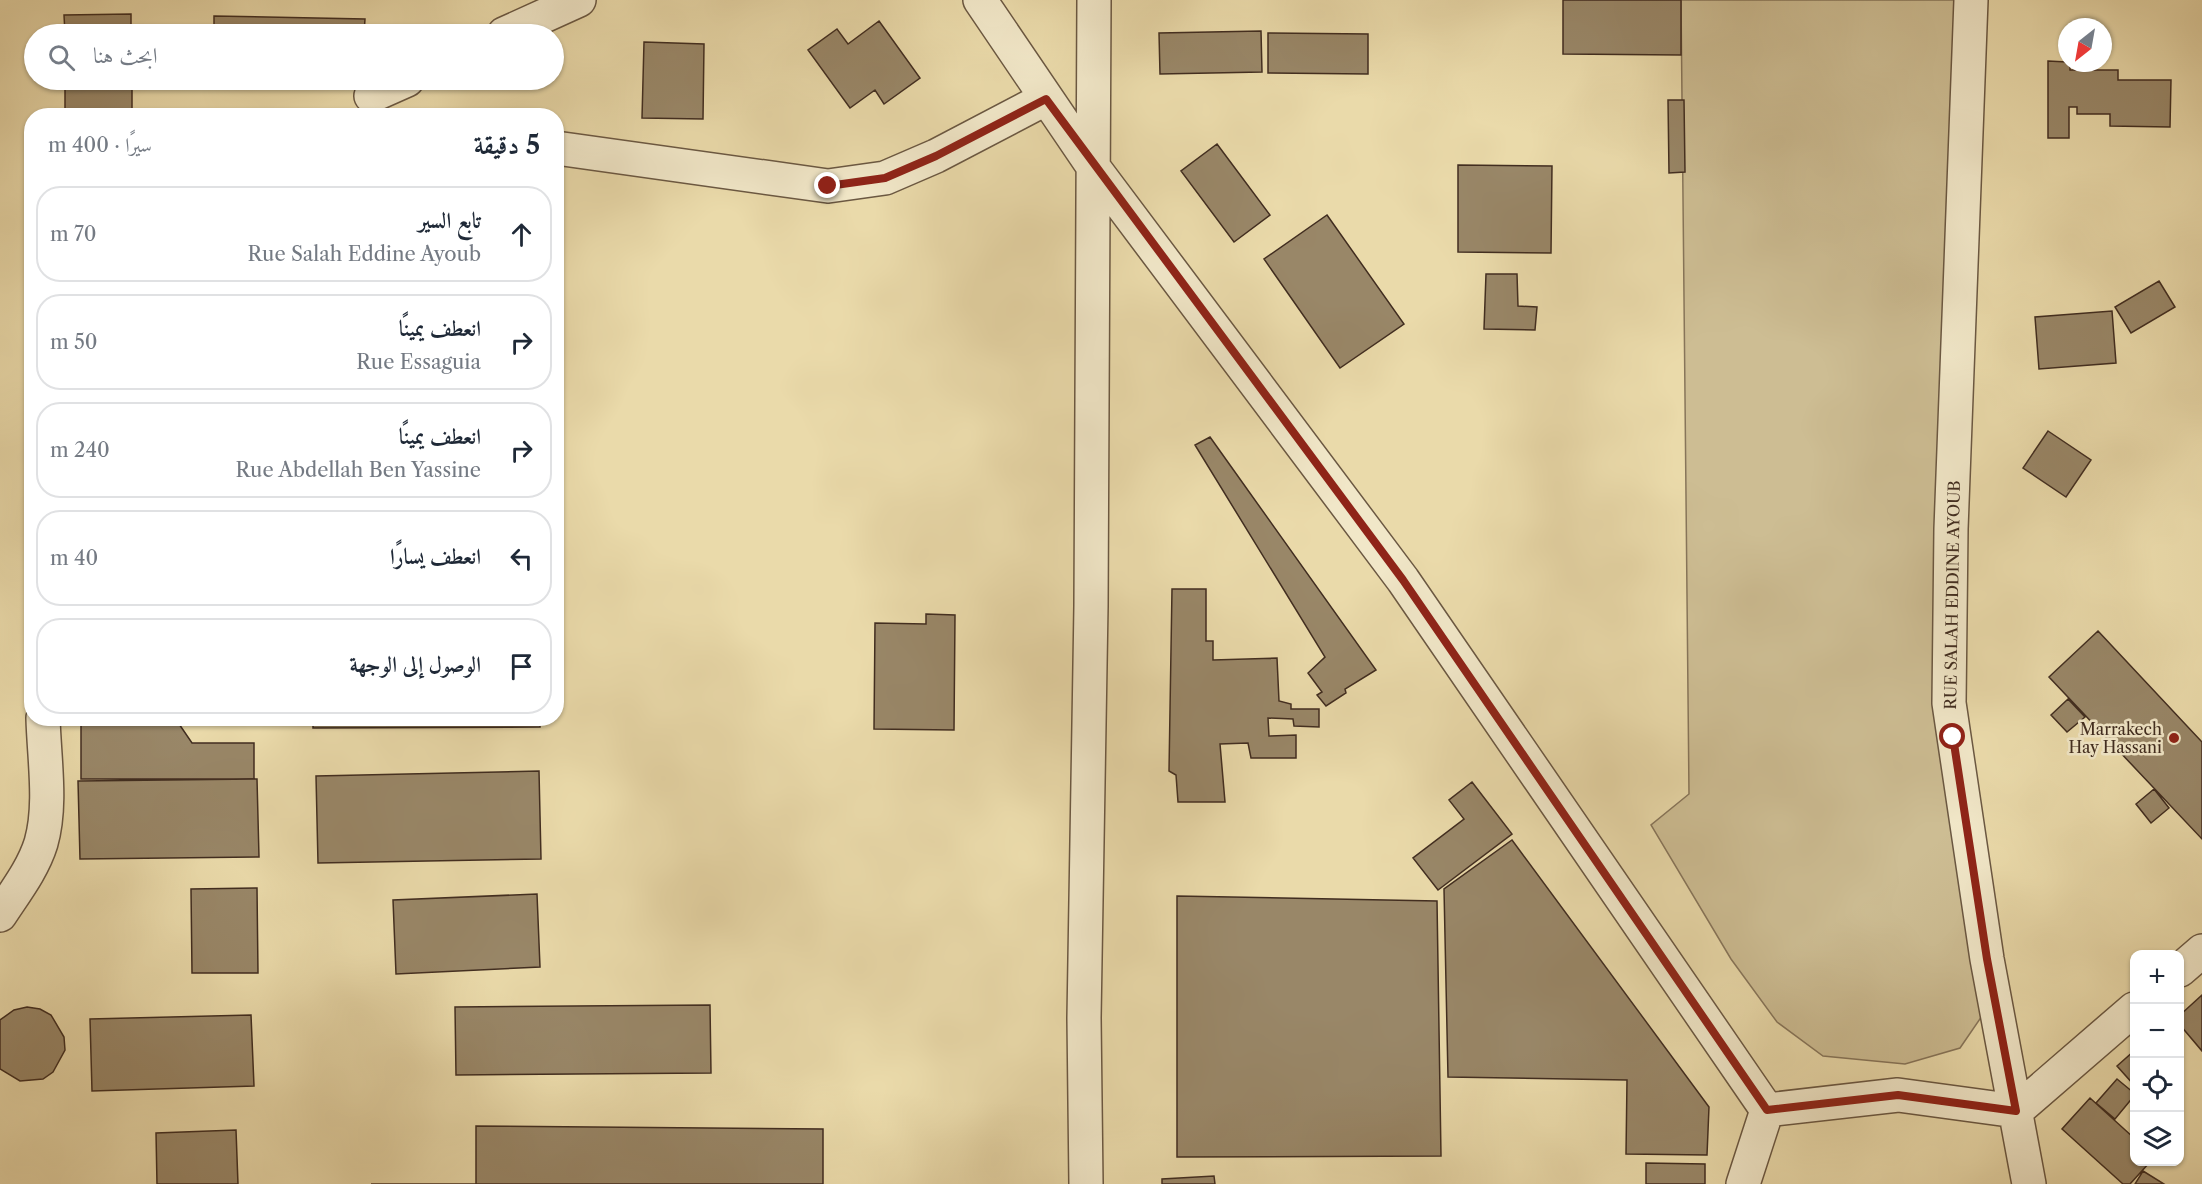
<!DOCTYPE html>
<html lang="ar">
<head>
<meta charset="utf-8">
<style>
  body { margin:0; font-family:"Libre Caslon Text",Amiri,serif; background:#f2f2f3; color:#1f2937; direction:rtl }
  .controls { position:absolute; right:18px; bottom:18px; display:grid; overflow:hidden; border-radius:12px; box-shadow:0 2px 4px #0004 }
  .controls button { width:54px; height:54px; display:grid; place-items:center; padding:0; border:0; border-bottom:2px solid #e0e1e3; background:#fff; color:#1f2937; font:30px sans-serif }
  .compass { position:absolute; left:2058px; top:18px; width:54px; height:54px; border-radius:50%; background:#fff; box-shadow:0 2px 4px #0004; rotate:211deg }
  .stop { position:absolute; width:18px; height:18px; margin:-14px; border:4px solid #8f2418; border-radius:50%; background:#fff }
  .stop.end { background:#8f2418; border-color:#fff; box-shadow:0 2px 6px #0008 }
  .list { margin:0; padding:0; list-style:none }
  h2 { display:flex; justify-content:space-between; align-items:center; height:78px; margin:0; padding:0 24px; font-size:26px }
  h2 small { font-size:20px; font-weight:400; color:#747a83 }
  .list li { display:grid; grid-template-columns:39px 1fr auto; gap:18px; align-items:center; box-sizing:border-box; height:96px; margin:0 12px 12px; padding:0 12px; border:2px solid #e0e1e3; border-radius:24px }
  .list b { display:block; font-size:22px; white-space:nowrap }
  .list p { margin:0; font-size:20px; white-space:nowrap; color:#747a83 }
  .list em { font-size:20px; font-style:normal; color:#747a83 }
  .icon { flex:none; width:33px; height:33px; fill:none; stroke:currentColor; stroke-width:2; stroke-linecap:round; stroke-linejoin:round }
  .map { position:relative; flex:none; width:2202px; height:1184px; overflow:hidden; direction:ltr }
  .search { position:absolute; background:#fff; box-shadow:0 2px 4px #0004; left:24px; top:24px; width:540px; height:66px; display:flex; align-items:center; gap:15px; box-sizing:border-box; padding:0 21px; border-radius:33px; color:#747a83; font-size:22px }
  .panel { position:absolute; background:#fff; box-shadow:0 2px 4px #0004; left:24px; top:108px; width:540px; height:618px; border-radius:24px; direction:rtl }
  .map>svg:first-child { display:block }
  .green { fill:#cdbd93; stroke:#87755a; stroke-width:1.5 }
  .building { fill:#998768; stroke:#412d20; stroke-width:1.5 }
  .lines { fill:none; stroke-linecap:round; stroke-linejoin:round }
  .minor-casing { stroke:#6b5842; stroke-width:36 }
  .minor { stroke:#f1e7c8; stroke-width:33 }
  .route { stroke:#8f2418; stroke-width:8 }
  .poi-dot { fill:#8f2418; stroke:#f1e7c8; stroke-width:2 }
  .labels { text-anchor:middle; stroke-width:5; stroke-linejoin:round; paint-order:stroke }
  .street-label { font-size:16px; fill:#412d20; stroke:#f1e7c8 }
  .poi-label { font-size:16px; fill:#412d20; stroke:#f1e7c8; text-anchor:end }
</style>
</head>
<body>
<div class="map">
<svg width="2202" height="1184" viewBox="0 0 2202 1184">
  <rect width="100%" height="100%" fill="#eadaaa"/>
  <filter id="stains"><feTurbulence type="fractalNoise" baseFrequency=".00333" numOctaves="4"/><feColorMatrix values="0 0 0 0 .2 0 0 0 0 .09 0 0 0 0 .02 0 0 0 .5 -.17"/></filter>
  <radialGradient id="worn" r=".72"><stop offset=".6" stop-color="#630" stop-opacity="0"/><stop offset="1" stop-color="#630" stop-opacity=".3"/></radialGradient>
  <path class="green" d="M1681,0h284l-27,721 46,292 -24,35 -55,16 -82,-8 -46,-34 -46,-63 -80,-134 38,-31z"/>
  <path class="building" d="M1563,0h118v55l-118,-1z
    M131,14v20h-66l-1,-19z
    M214,16l151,3 -1,15h-150z
    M879,21l41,57 -36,26 -9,-14 -25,18 -42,-58 29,-21 11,15z
    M1261,31l1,41 -102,2 -1,-41z
    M1268,33l100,1v40l-100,-1z
    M644,42l60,2 -1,75 -61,-1z
    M2048,61l19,1 3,1v7h48v10h53l-1,47 -60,-1v-12h-33v-7h-8v31h-21z
    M65,80h67v36h-67z
    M1668,100h16l1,72 -16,1z
    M1217,144l53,71 -36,27 -53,-71z
    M1458,165l94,1 -1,87 -93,-1z
    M1327,215l77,109 -64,44 -76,-109z
    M1486,274h31l1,32 19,1 -2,23 -51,-1z
    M2159,281l16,26 -44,26 -16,-26z
    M2112,311l4,52 -77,6 -4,-52z
    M2048,431l43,29 -25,37 -43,-29z
    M1210,437l166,233 -31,19 1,4 -20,13 -9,-11 5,-3 -14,-19 17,-16 -130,-212z
    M1172,589h34v52h7v19l64,-2 2,43 12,3v5h28v18l-25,-1 -1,-7 -25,-1 1,18 27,-1v23h-45l-3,-15 -28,1 5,58h-47l-2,-27 -7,-4z
    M926,614l29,1 -1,115 -80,-1 1,-106 51,1z
    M2098,631l104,111v97l-153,-162z
    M2068,699l17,18 -18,15 -16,-17z
    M81,718h94l17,25h62v36h-173z
    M313,718h227v9l-227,1z
    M539,771l2,88 -223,4 -2,-87z
    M257,779l2,78 -179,2 -2,-78z
    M1472,782l40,52 -74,56 -25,-32 51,-39 -15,-19z
    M2154,789l15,19 -18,15 -15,-19z
    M1512,840l197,267 -2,48 -81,-1 1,-74 -179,-3 -4,-188z
    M257,888l1,85h-66l-1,-84z
    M537,894l3,73 -144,7 -3,-74z
    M1177,896l260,5 4,255 -264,1z
    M2202,995v56l-22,-26v-10z
    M710,1005l1,68 -255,2 -1,-68z
    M27,1007l13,2 11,6 13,22 1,13 -12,22 -10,7 -23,2 -20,-12v-49l14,-10z
    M251,1015l3,71 -162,5 -2,-72z
    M2134,1051v34l-17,-19z
    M2117,1079l17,14v3l-19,23 -19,-16z
    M2090,1098l44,40v24h16l-20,22h-7l-61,-55z
    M476,1126l347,3v55h-452h105z
    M236,1130l2,54h-81l-1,-51z
    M1646,1163l59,1v20h-59z
    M2143,1171l21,13h-29z
    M1214,1176l1,8h-53v-5z"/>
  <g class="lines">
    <g class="minor-casing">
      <path id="minor" d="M980,0l114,168 309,412 364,530
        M1971,0l-20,529 -2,174 38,256 42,225
        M504,34l75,-34
        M371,96l36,-16
        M556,148l272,38 57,-8 51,-22 109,-57
        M0,915c15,-23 33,-46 41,-72 11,-38 3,-85 2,-125
        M2180,970l22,-19
        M1767,1110l131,-15 118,16 118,-102
        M1086,1184l-2,-166 7,-412 3,-606
        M1743,1184l24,-74"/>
    </g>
    <use href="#minor" class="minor"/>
  </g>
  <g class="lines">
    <path class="route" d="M828,186l57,-8 51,-22 110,-57 357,481 364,530 131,-15 118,16 -29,-152 -34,-222"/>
  </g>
  <circle class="poi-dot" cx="2174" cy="738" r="6"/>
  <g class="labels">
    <g class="street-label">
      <text transform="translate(1952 595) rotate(-89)" y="6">RUE SALAH EDDINE AYOUB</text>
    </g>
    <g class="poi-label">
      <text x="2162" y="735">Marrakech<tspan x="2162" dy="18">Hay Hassani</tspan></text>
    </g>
  </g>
  <rect width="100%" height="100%" filter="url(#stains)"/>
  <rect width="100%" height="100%" fill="url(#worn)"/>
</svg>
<div class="controls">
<button>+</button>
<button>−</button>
<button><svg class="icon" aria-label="locate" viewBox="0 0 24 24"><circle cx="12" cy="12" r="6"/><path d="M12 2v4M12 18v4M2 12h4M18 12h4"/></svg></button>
<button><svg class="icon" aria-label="layers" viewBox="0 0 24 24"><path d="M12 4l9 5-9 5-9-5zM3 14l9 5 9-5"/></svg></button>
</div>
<svg class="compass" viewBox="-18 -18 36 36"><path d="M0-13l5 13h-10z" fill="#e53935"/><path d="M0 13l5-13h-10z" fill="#747a83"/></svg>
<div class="stop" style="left:1953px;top:737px"></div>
<div class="stop end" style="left:828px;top:186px"></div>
<div class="search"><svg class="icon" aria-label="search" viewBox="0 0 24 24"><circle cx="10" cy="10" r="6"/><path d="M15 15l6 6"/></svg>ابحث هنا</div>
<section class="panel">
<h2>5 دقيقة<small>سيرًا · 400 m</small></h2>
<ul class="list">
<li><svg class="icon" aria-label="ahead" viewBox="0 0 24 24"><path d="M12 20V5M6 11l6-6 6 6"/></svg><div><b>تابع السير</b><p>Rue Salah Eddine Ayoub</p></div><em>70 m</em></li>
<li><svg class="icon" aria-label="right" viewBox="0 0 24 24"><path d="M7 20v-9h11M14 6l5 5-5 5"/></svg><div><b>انعطف يمينًا</b><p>Rue Essaguia</p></div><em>50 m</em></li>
<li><svg class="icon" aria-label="right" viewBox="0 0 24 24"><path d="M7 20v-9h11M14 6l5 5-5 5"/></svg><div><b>انعطف يمينًا</b><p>Rue Abdellah Ben Yassine</p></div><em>240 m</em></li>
<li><svg class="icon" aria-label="left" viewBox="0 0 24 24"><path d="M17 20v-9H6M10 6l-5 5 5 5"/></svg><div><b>انعطف يسارًا</b></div><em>40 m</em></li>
<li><svg class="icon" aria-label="arrive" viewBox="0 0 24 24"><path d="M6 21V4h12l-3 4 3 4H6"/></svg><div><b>الوصول إلى الوجهة</b></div></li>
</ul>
</section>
</div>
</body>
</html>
